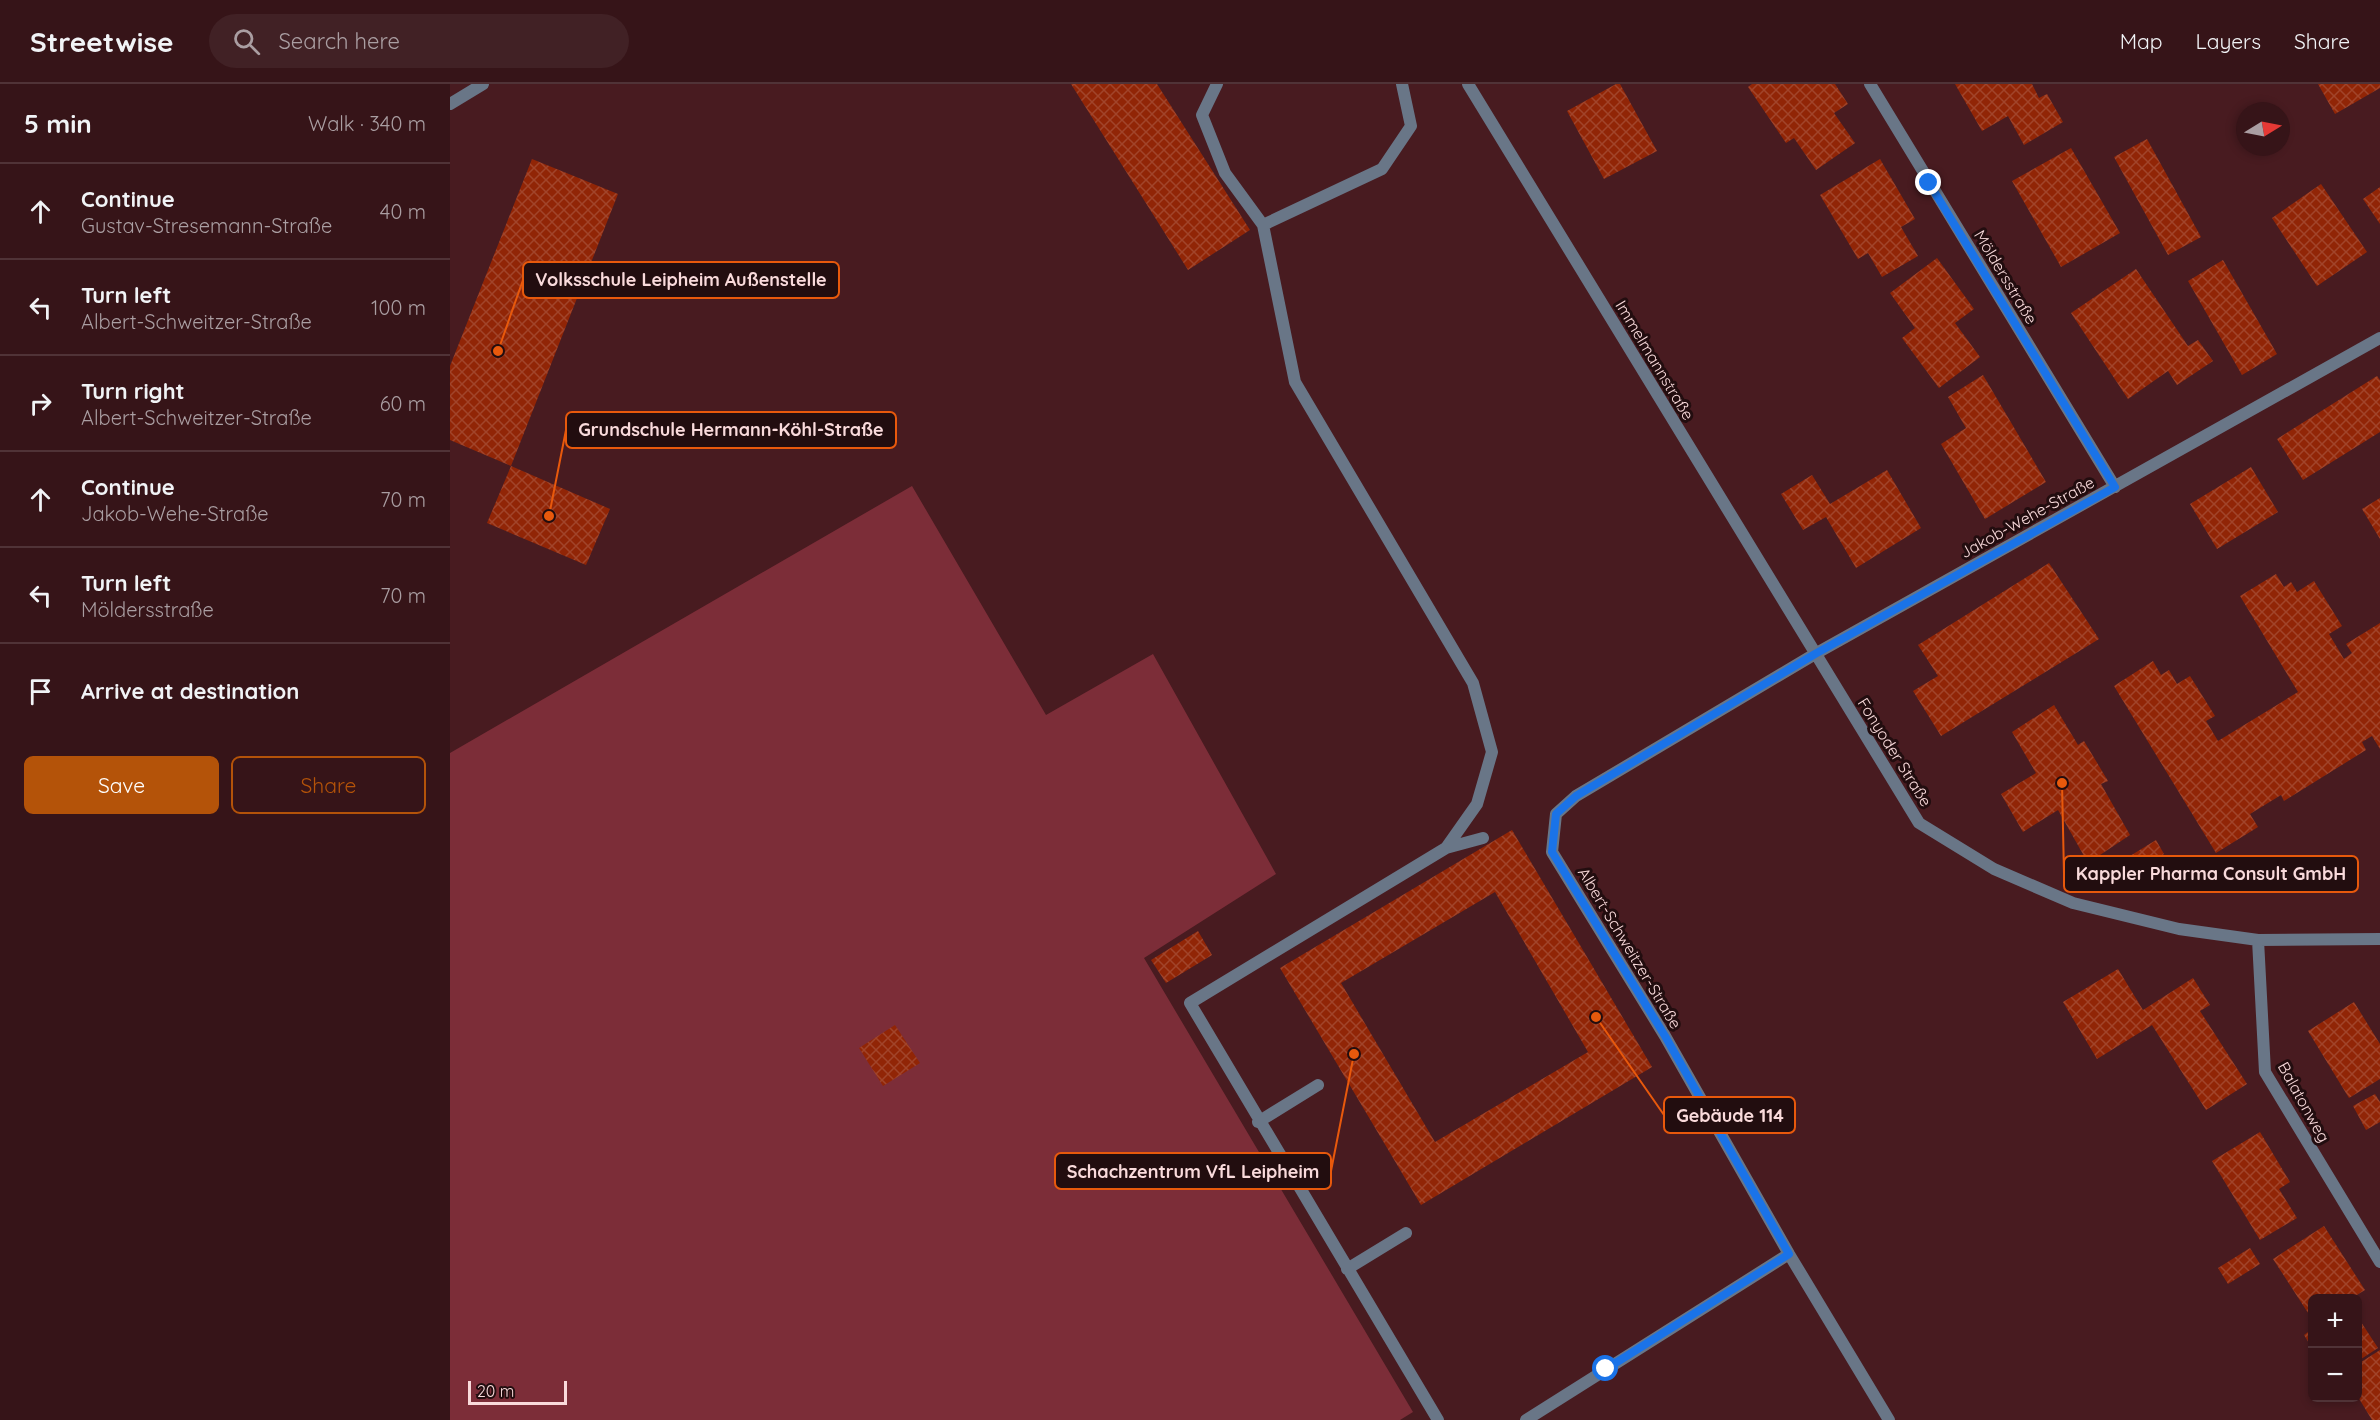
<!DOCTYPE html>
<html lang="en">
<head>
<meta charset="utf-8">
<style>
  body { margin:0; font-family:Quicksand,sans-serif; background:#412125; color:#f1f3f6 }
  .controls { position:absolute; right:18px; bottom:18px; display:grid; overflow:hidden; border-radius:9px; box-shadow:0 3px 9px #0003 }
  .controls button { width:54px; height:54px; display:grid; place-items:center; padding:0; border:0; border-bottom:2px solid #503337; background:#361418; color:#f1f3f6; font:30px sans-serif }
  .compass { position:absolute; left:1786px; top:18px; width:54px; height:54px; border-radius:50%; background:#361418; box-shadow:0 3px 9px #0003; rotate:80deg }
  .scale { position:absolute; left:18px; bottom:15px; width:99px; box-sizing:border-box; padding-left:6px; border:3px solid #f9dadb; border-top:0; font-size:16px; line-height:21px; white-space:nowrap; color:#f9dadb; -webkit-text-stroke:4px #220d0f; paint-order:stroke }
  .stop { position:absolute; width:18px; height:18px; margin:-14px; border:4px solid #1a73e8; border-radius:50%; background:#fff }
  .stop.end { background:#1a73e8; border-color:#fff; box-shadow:0 2px 6px #0008 }
  .list { margin:0; padding:0; list-style:none }
  h2 { display:flex; justify-content:space-between; align-items:center; height:78px; margin:0; padding:0 24px; font-size:26px }
  h2 small { font-size:20px; font-weight:400; color:#aa9ea2 }
  .list li { display:grid; grid-template-columns:39px 1fr auto; gap:18px; align-items:center; box-sizing:border-box; height:96px; padding:0 24px; border-top:2px solid #503337 }
  .list b { display:block; font-size:22px; white-space:nowrap }
  .list p { margin:0; font-size:20px; white-space:nowrap; color:#aa9ea2 }
  .list em { font-size:20px; font-style:normal; color:#aa9ea2 }
  .actions { display:flex; gap:12px; padding:18px 24px }
  .actions a { flex:1; padding:14px 0; border:2px solid #b45309; border-radius:9px; text-align:center; font-size:21px; color:#b45309 }
  .actions .main { background:#b45309; color:#fff }
  .icon { flex:none; width:33px; height:33px; fill:none; stroke:currentColor; stroke-width:2; stroke-linecap:round; stroke-linejoin:round }
  .map { position:relative; flex:none; width:1930px; height:1336px; overflow:hidden }
  header { display:flex; align-items:center; gap:36px; box-sizing:border-box; height:84px; padding:0 30px; background:#361418; border-bottom:2px solid #503337 }
  header strong { font-size:28px }
  nav { display:flex; gap:33px; margin-inline-start:auto; font-size:21px }
  .search { width:420px; height:54px; background:#412125; display:flex; align-items:center; gap:15px; box-sizing:border-box; padding:0 21px; border-radius:33px; color:#aa9ea2; font-size:22px }
  main { display:flex }
  aside { flex:1; background:#361418 }
  .map>svg:first-child { display:block }
  .pitch { fill:#7c2d38 }
  .building { fill:url(#building-cross-hatch); fill-rule:evenodd }
  .lines { fill:none; stroke-linecap:round; stroke-linejoin:round }
  .service { stroke:#697687; stroke-width:12 }
  .minor { stroke:#697687; stroke-width:12 }
  .route { stroke:#1a73e8; stroke-width:8 }
  .labels { text-anchor:middle; stroke-width:6; stroke-linejoin:round; paint-order:stroke }
  .street-label { font-size:16px; fill:#f9dadb; stroke:#220d0f }
  .leader { fill:none; stroke:#e8590c; stroke-width:2 }
  .callout-dot { fill:#e8590c; stroke:#220d0f; stroke-width:2 }
  .callout { fill:#220d0f; stroke:#e8590c; stroke-width:2 }
  .callout-label { font-size:18px; text-anchor:middle; font-weight:bold; fill:#f9dadb }
</style>
</head>
<body>
<header>
<strong>Streetwise</strong>
<div class="search"><svg class="icon" aria-label="search" viewBox="0 0 24 24"><circle cx="10" cy="10" r="6"/><path d="M15 15l6 6"/></svg>Search here</div>
<nav><a>Map</a><a>Layers</a><a>Share</a></nav>
</header>
<main>
<aside>
<h2>5 min<small>Walk · 340 m</small></h2>
<ul class="list">
<li><svg class="icon" aria-label="ahead" viewBox="0 0 24 24"><path d="M12 20V5M6 11l6-6 6 6"/></svg><div><b>Continue</b><p>Gustav-Stresemann-Straße</p></div><em>40 m</em></li>
<li><svg class="icon" aria-label="left" viewBox="0 0 24 24"><path d="M17 20v-9H6M10 6l-5 5 5 5"/></svg><div><b>Turn left</b><p>Albert-Schweitzer-Straße</p></div><em>100 m</em></li>
<li><svg class="icon" aria-label="right" viewBox="0 0 24 24"><path d="M7 20v-9h11M14 6l5 5-5 5"/></svg><div><b>Turn right</b><p>Albert-Schweitzer-Straße</p></div><em>60 m</em></li>
<li><svg class="icon" aria-label="ahead" viewBox="0 0 24 24"><path d="M12 20V5M6 11l6-6 6 6"/></svg><div><b>Continue</b><p>Jakob-Wehe-Straße</p></div><em>70 m</em></li>
<li><svg class="icon" aria-label="left" viewBox="0 0 24 24"><path d="M17 20v-9H6M10 6l-5 5 5 5"/></svg><div><b>Turn left</b><p>Möldersstraße</p></div><em>70 m</em></li>
<li><svg class="icon" aria-label="arrive" viewBox="0 0 24 24"><path d="M6 21V4h12l-3 4 3 4H6"/></svg><div><b>Arrive at destination</b></div></li>
</ul>
<div class="actions"><a class="main">Save</a><a>Share</a></div>
</aside>
<div class="map">
<svg width="1930" height="1336" viewBox="0 0 1930 1336">
  <defs>
    <pattern id="building-cross-hatch" width="8" height="8" patternUnits="userSpaceOnUse" patternTransform="scale(1.5)"><rect width="8" height="8" fill="#912506"/><path d="M0 0l8 8M0 8l8-8" fill="none" stroke="#a1442a"/></pattern>
  </defs>
  <rect width="100%" height="100%" fill="#481b20"/>
  <path class="pitch" d="M462,402l134,229 107,-61 123,220 -132,84 269,454 -13,8h-950v-667z"/>
  <path class="building" d="M621,0h86l93,146 -62,40z
    M1166,0h4l37,67 -53,28 -37,-68z
    M1302,0h83l13,20 -14,9 21,30 -39,27 -22,-32 -8,5 -38,-56z
    M1505,0h77l7,14 8,-4 16,28 -39,23 -16,-29 -26,15z
    M1868,0h62v4l-45,26z
    M1697,55l54,98 -33,18 -54,-98z
    M1621,64l49,85 -59,34 -49,-86z
    M82,75l86,35 -107,272 -61,-26v-74z
    M1430,75l35,60 -14,8 17,29 -36,21 -14,-24 -10,6 -38,-64z
    M1871,100l46,68 -50,34 -45,-68z
    M1930,103v37l-17,-25z
    M1487,174l37,51 -19,14 25,34 -41,31 -37,-50 13,-10 -25,-35z
    M1773,176l54,94 -35,21 -54,-94z
    M1686,185l52,77 10,-6 15,21 -36,24 -9,-14 -40,28 -57,-86z
    M1533,291l63,107 -61,37 -44,-75 25,-16 -18,-31z
    M1927,292l3,4v52l-77,48 -26,-41z
    M61,382l99,43 -24,56 -99,-42z
    M1801,383l27,45 -61,37 -27,-45z
    M1437,386l34,58 -65,40 -30,-51 -23,13 -22,-36 31,-19 18,29z
    M1930,414v41l-18,-30z
    M1599,479l50,76 -158,97 -28,-45 25,-15 -20,-31z
    M1826,490l8,13 7,-5 6,10 17,-11 28,45 -13,8 15,25 8,-6 -6,-9 34,-21v126l-8,-13 -10,6 4,8 -82,51 -3,-6 -31,19 8,13 -42,26 -102,-167 39,-25 8,14 8,-5 8,14 13,-8 25,40 -9,5 12,20 80,-49 -58,-96z
    M1604,621l24,40 6,-4 24,40 -7,3 29,51 -42,28 -30,-53 -35,22 -22,-38 35,-21 -24,-41z
    M1062,746l140,237 -231,138 -141,-237zM1045,808l93,160 -153,90 -94,-159z
    M1706,756l8,14 -26,16 -8,-14z
    M748,847l14,24 -46,28 -15,-23z
    M1668,885l25,41 50,-32 17,27 -10,6 47,73 -41,26 -54,-85 -55,34 -34,-57z
    M1904,918l26,42v35l-31,19 -41,-67z
    M445,941l25,38 -37,23 -24,-38z
    M1925,1010l5,8v20l-14,8 -13,-24z
    M1810,1048l30,50 -11,7 18,29 -37,22 -48,-79z
    M1874,1142l41,64 -13,8h-40v21l-39,-60z
    M1800,1164l10,16 -32,20 -10,-16z
    M1911,1238l17,26 -20,13v-36z
    M1862,1245v19l-8,-13z
    M1930,1266v70h-8l-14,-23v-33z"/>
  <g class="lines">
    <path class="service" d="M767,0l-15,31 23,58 38,52 32,157 178,301 19,69 -15,52 -31,44
      M813,141l119,-56 29,-43 -9,-42
      M808,1038l60,-37
      M897,1185l59,-36
      M988,1336l-248,-417 256,-155 37,-10"/>
    <path class="minor" d="M1018,0l451,739 75,46 79,34 106,26 79,11 122,-1
      M1420,0l245,403
      M0,20l33,-20
      M1808,856l7,132 115,190
      M1076,1336l263,-166
      M1439,1336l-100,-166 -124,-218 -113,-184 4,-38 20,-18 239,-142 565,-316"/>
  </g>
  <g class="lines">
    <path class="route" d="M1156,1285l183,-115 -124,-218 -113,-184 4,-38 20,-18 239,-142 300,-167 -186,-304"/>
  </g>
  <g class="labels">
    <g class="street-label">
      <text transform="translate(1556 193) rotate(59)" y="6">Möldersstraße</text>
      <text transform="translate(1205 276) rotate(59)" y="6">Immelmannstraße</text>
      <text transform="translate(1577 433) rotate(-29)" y="6">Jakob-Wehe-Straße</text>
      <text transform="translate(1445 668) rotate(58)" y="6">Fonyoder Straße</text>
      <text transform="translate(1180 864) rotate(59)" y="6">Albert-Schweitzer-Straße</text>
      <text transform="translate(1854 1018) rotate(61)" y="6">Balatonweg</text>
    </g>
  </g>
  <path class="leader" d="M48 267L73 196M99 432L116 346M1612 699L1614 790M1146 933L1214 1031M904 970L881 1087"/>
  <g class="callout-dot">
    <circle cx="48" cy="267" r="6"/>
    <circle cx="99" cy="432" r="6"/>
    <circle cx="1612" cy="699" r="6"/>
    <circle cx="1146" cy="933" r="6"/>
    <circle cx="904" cy="970" r="6"/>
  </g>
  <g class="callout">
    <rect x="73" y="178" width="316" height="36" rx="6"/>
    <rect x="116" y="328" width="330" height="36" rx="6"/>
    <rect x="1614" y="772" width="294" height="36" rx="6"/>
    <rect x="1214" y="1013" width="131" height="36" rx="6"/>
    <rect x="605" y="1069" width="276" height="36" rx="6"/>
  </g>
  <g class="callout-label">
    <text x="231" y="202">Volksschule Leipheim Außenstelle</text>
    <text x="281" y="352">Grundschule Hermann-Köhl-Straße</text>
    <text x="1761" y="796">Kappler Pharma Consult GmbH</text>
    <text x="1280" y="1038">Gebäude 114</text>
    <text x="743" y="1094">Schachzentrum VfL Leipheim</text>
  </g>
</svg>
<div class="controls">
<button>+</button>
<button>−</button>
</div>
<svg class="compass" viewBox="-18 -18 36 36"><path d="M0-13l5 13h-10z" fill="#e53935"/><path d="M0 13l5-13h-10z" fill="#aa9ea2"/></svg>
<div class="scale">20 m</div>
<div class="stop" style="left:1156px;top:1285px"></div>
<div class="stop end" style="left:1479px;top:99px"></div>
</div>
</main>
</body>
</html>
